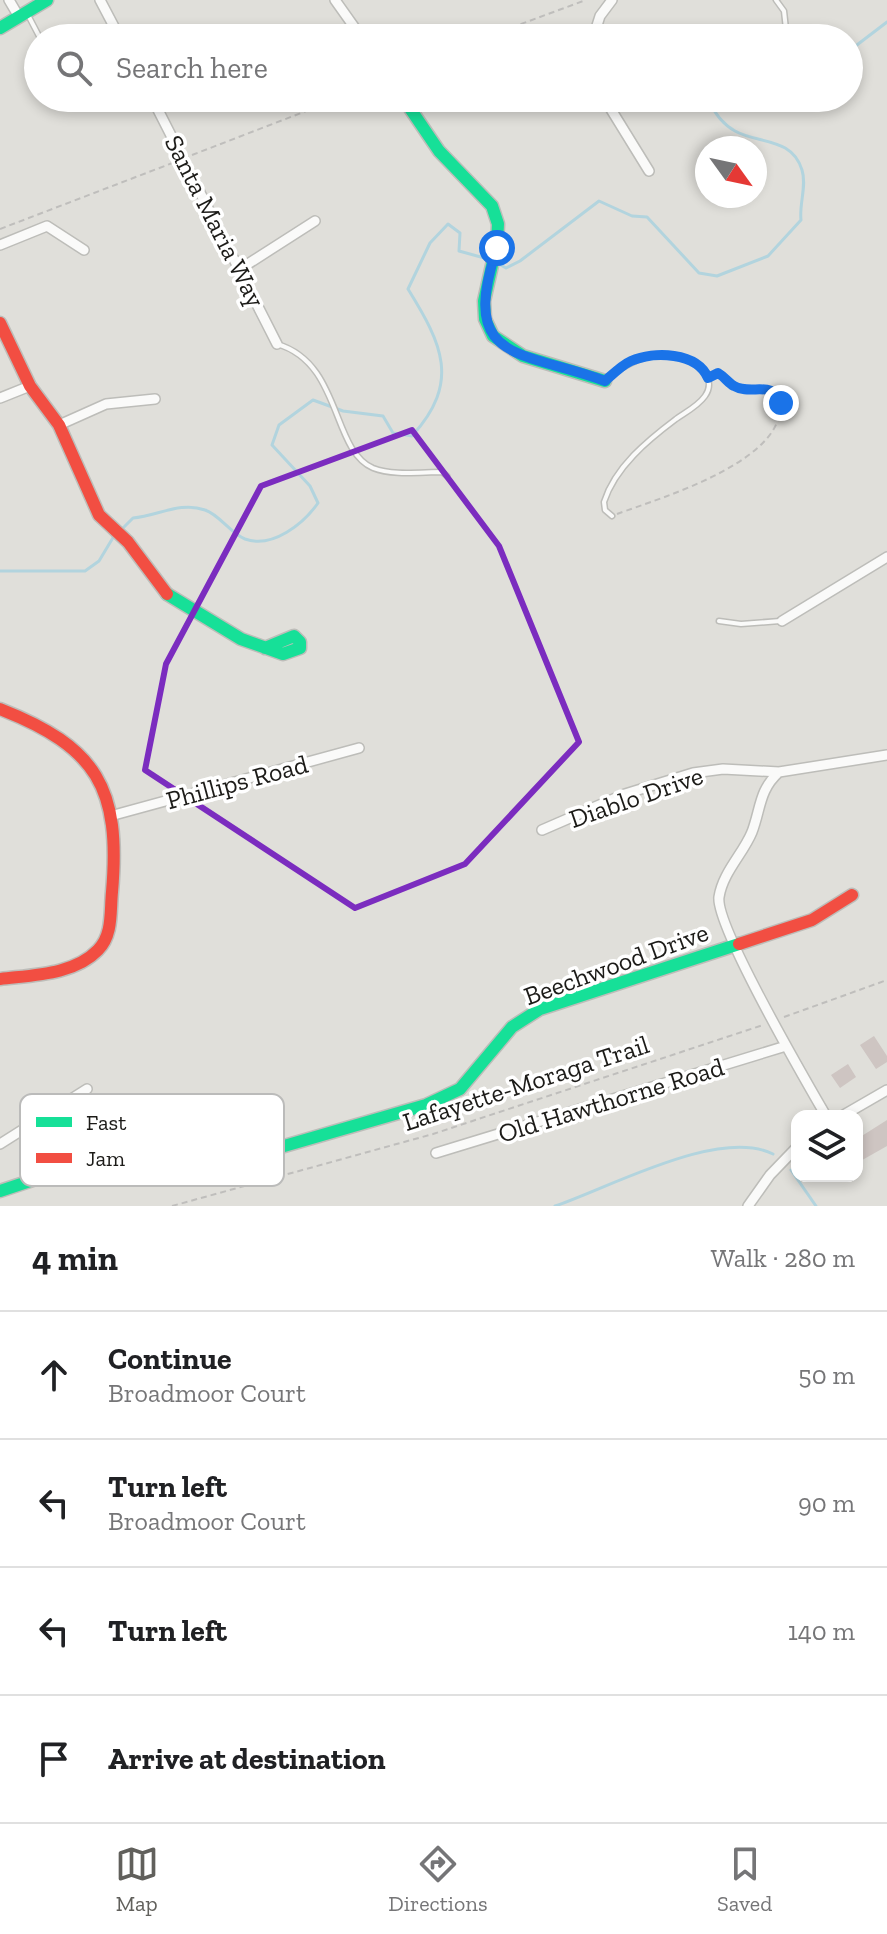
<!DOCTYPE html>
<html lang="en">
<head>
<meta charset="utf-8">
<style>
  body { margin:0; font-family:"Zilla Slab",serif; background:#f2f2f2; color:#202124 }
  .controls { position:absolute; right:24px; bottom:24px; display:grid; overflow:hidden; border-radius:16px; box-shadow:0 4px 12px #0003 }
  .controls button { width:72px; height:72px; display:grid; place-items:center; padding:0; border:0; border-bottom:2px solid #e0e0e0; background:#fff; color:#202124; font:40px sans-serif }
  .compass { position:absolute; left:695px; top:136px; width:72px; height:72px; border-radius:50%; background:#fff; box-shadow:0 4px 12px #0003; rotate:123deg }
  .stop { position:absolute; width:24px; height:24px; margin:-18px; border:6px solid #1a73e8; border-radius:50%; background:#fff }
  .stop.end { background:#1a73e8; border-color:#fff; box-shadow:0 2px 8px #0008 }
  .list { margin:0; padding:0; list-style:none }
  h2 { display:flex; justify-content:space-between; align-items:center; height:104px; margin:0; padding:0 32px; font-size:34px }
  h2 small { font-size:26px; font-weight:400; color:#757577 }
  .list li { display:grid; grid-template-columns:52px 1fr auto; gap:24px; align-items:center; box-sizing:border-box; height:128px; padding:0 32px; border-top:2px solid #e0e0e0 }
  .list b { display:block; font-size:30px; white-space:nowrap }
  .list p { margin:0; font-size:26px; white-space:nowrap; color:#757577 }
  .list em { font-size:26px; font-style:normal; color:#757577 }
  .icon { flex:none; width:44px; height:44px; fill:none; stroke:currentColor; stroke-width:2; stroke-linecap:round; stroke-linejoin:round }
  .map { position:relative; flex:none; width:887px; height:1206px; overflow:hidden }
  .search { position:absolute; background:#fff; box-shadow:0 4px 12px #0003; left:24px; right:24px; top:24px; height:88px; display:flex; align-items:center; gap:20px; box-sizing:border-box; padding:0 28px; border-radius:44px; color:#757577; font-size:30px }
  .sheet { height:616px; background:#fff }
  nav { display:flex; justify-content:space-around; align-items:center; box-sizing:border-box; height:112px; border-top:2px solid #e0e0e0; background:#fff; font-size:22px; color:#757577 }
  nav a { display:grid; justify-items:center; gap:4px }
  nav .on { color:#61605c }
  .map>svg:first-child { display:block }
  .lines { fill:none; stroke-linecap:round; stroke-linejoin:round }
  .stream { stroke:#b2d4de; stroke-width:3 }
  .building { fill:#cec5c2 }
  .lane-casing { stroke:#bdbdb9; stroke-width:7 }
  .street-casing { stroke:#bdbdb9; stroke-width:12 }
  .fast-casing { stroke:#bdbdb9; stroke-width:15 }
  .jam-casing { stroke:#bdbdb9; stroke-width:15 }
  .path { stroke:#bfbebc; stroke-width:2; stroke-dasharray:6 4; stroke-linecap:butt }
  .lane { stroke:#fafaf9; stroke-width:4 }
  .street { stroke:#fafaf9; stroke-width:9 }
  .fast { stroke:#16e098; stroke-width:12 }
  .jam { stroke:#f24e42; stroke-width:12 }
  .route { stroke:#1a73e8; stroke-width:10 }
  .marked { fill:none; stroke:#7b2cbf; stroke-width:6; stroke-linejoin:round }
  .labels { text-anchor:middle; stroke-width:7; stroke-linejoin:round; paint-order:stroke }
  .street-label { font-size:26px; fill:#1c1b18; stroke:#fff }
  .key { fill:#fff; stroke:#bbbbba; stroke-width:2 }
  .key-label { font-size:22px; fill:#1c1b18 }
</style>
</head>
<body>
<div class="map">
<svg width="887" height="1206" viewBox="0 0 887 1206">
  <rect width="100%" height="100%" fill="#e0dfda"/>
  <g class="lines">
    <path class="stream" d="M705,38h5
      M849,51l38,-29
      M495,262l11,6 14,-7 79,-60 33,15 15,1 52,56 18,3 51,-20 33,-36c-2,-16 6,-34 1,-50 -10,-33 -44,-26 -67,-39 -15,-8 -20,-20 -29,-33
      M120,531l13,-13c25,-2 47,-17 72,-8 15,5 25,23 40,29 28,10 59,-16 73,-36l-8,-17 -38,-41 7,-20 34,-25 30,11 40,5 10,17 19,3c49,-54 30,-92 -4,-147l22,-46 18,-19 12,9 -1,18 29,8
      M0,571h85l14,-10 15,-25
      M791,1170l25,36
      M555,1206c54,-18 164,-79 218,-52"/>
  </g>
  <path class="building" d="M874,1036l13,20v6l-11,7 -16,-24z
    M848,1064l8,13 -16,11 -9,-13z
    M887,1120v26l-30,17v-24z"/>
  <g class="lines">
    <g class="lane-casing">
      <path id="lane" d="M776,0l8,11 3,27
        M28,15l12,23
        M277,344c65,19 54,106 96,124 20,8 48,4 69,4l5,4
        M606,379c26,-20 60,-35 91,-14 11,7 16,20 8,31 -7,10 -19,16 -29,23 -28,21 -61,48 -72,83l1,8 7,6
        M719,621l22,3 39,-3"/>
    </g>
    <g class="street-casing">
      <path id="street" d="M9,0l10,17
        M100,0l20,38
        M335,0l27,38
        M593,38l7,-22 12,-16
        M152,98l125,246
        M604,98l45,73
        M0,245l47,-19 37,24
        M240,269l75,-48
        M0,398l30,-12
        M59,425l47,-21 49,-5
        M782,621l105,-64
        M779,772c-20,18 -18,36 -27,60 -9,22 -29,40 -33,65 -4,28 88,186 107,219
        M114,815l245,-67
        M542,830l83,-36 68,-21 30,-4 56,3 108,-17
        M842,1116l45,-26
        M0,1144l87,-55
        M436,1153l350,-107
        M748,1206l22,-31 27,-28"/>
    </g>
    <g class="fast-casing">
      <path id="fast" d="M0,28l47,-28
        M403,98l36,53 53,55 6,18 -1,19 -13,58 1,18 8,17 30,20 82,25
        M167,594l74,45 42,15 17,-6v-6l-6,-6 -29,12
        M0,1191l141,-47 112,11 173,-50 34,-16 52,-62 28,-18 199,-65"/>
    </g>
    <g class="jam-casing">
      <path id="jam" d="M0,323l30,63 29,39 40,90 29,27 39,52
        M0,709c97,38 121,79 112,183 -2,20 1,43 -14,58 -24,25 -66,25 -98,29
        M739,944l73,-24 40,-25"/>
    </g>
    <path class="path" d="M483,38l103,-38
      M192,155l148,-57
      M0,229l175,-67
      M617,514c43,-16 182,-56 161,-120l-7,-5 -35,-1 -10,-11 -12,-2
      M784,1017l103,-37
      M172,1206l261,-72 330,-109"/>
    <use href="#lane" class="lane"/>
    <use href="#street" class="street"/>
    <use href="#fast" class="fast"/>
    <use href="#jam" class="jam"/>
  </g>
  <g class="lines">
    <path class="route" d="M497,248c-39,116 25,102 108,133 8,-7 17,-16 26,-20 23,-10 66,-9 77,17l10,-5c7,4 10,10 16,13 17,10 39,-7 47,17"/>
  </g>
  <path class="marked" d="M412,430l87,116 80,196 -114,122 -110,44 -210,-138 21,-106 95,-178z"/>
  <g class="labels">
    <g class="street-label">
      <text transform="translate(215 221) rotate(63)" y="9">Santa Maria Way</text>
      <text transform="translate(237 782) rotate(-15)" y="9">Phillips Road</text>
      <text transform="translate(636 797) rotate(-19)" y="9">Diablo Drive</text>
      <text transform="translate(616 964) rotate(-20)" y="9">Beechwood Drive</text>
      <text transform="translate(526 1083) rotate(-18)" y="9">Lafayette-Moraga Trail</text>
      <text transform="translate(611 1100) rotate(-17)" y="9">Old Hawthorne Road</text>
    </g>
  </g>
  <rect x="20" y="1094" width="264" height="92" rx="12" class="key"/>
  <rect x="36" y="1117" width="36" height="10" fill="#16e098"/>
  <rect x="36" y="1153" width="36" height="10" fill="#f24e42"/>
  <g class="key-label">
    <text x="86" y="1130">Fast</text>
    <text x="86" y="1166">Jam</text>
  </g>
</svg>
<div class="controls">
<button><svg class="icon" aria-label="layers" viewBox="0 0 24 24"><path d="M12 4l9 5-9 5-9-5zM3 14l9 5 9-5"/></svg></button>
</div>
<svg class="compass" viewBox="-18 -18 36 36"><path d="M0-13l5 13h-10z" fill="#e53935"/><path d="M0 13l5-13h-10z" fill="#757577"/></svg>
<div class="stop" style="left:497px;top:248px"></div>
<div class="stop end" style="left:781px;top:403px"></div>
<div class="search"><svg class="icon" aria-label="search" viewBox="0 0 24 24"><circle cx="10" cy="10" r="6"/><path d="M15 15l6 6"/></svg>Search here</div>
</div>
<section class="sheet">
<h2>4 min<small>Walk · 280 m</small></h2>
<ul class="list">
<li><svg class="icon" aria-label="ahead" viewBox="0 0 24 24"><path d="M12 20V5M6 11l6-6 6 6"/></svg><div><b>Continue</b><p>Broadmoor Court</p></div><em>50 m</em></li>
<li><svg class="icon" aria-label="left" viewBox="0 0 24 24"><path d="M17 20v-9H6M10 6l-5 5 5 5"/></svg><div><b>Turn left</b><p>Broadmoor Court</p></div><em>90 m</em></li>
<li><svg class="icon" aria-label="left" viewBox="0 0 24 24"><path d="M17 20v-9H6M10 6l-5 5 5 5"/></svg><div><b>Turn left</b></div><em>140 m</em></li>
<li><svg class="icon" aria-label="arrive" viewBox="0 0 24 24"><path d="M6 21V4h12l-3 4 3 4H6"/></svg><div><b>Arrive at destination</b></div></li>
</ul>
</section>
<nav>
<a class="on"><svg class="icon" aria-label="map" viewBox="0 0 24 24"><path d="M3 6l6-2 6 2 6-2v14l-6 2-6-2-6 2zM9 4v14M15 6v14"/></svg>Map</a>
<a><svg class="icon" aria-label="directions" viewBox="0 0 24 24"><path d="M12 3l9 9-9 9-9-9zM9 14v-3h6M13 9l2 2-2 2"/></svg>Directions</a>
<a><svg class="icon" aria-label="saved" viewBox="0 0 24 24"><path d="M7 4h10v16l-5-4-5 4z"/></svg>Saved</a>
</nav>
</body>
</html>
